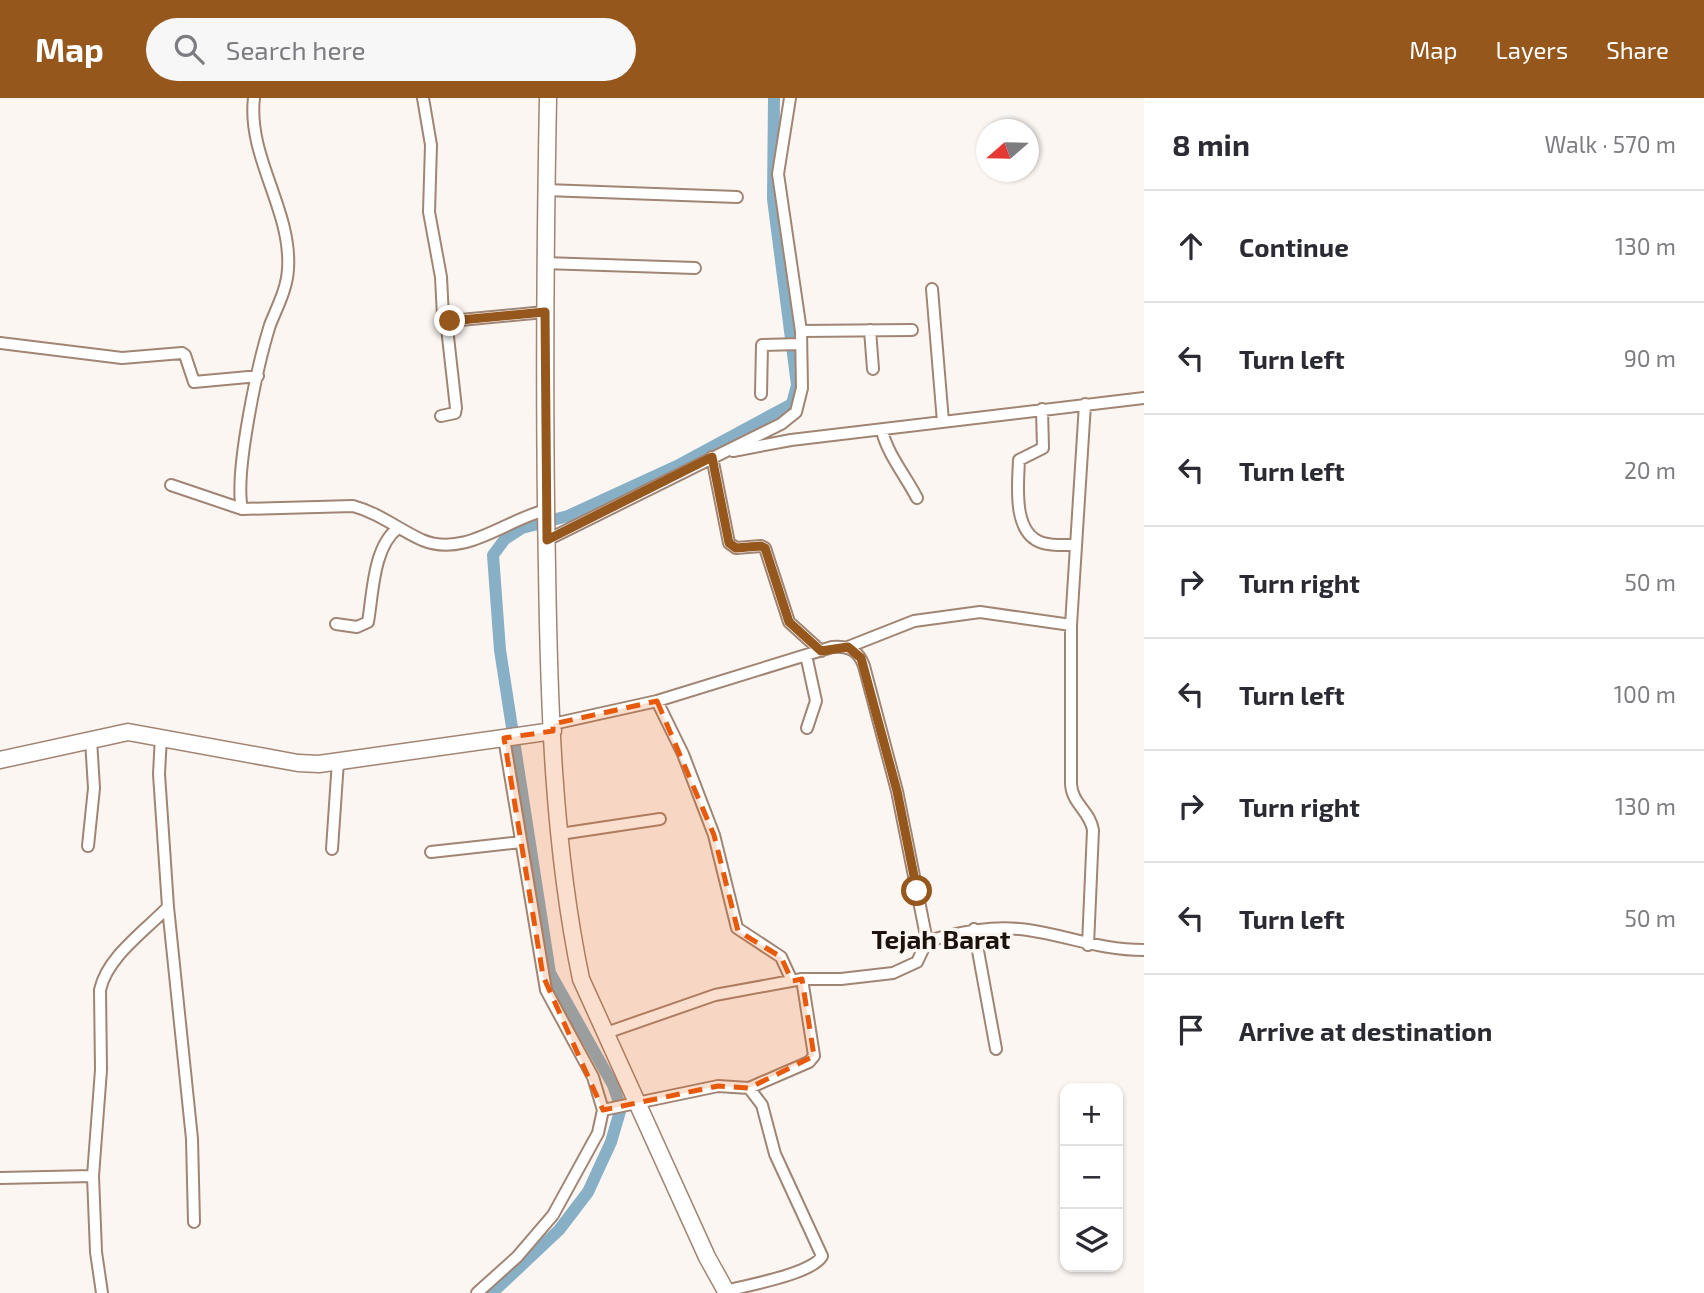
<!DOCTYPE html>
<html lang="en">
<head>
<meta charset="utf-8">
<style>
  body { margin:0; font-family:"Exo 2",sans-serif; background:#f7f7f7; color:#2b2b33 }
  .controls { position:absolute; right:21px; bottom:21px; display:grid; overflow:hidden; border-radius:14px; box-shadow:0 2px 5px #0004 }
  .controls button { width:63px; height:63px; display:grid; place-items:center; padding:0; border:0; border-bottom:2px solid #e1e1e2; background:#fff; color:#2b2b33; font:35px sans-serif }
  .compass { position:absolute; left:976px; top:21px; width:63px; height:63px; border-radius:50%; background:#fff; box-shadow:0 2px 5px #0004; rotate:250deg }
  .stop { position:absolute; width:21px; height:21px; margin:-16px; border:5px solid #96571d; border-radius:50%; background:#fff }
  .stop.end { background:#96571d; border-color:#fff; box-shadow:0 2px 7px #0008 }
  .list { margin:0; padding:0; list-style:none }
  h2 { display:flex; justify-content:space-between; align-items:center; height:91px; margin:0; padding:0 28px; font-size:30px }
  h2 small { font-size:23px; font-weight:400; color:#7c7c81 }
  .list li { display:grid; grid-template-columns:46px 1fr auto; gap:21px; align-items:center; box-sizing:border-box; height:112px; padding:0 28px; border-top:2px solid #e1e1e2 }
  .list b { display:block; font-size:26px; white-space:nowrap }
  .list em { font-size:23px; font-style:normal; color:#7c7c81 }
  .icon { flex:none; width:38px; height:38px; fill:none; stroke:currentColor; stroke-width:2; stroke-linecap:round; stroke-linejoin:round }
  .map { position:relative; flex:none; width:1144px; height:1195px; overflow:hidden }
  header { display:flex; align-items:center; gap:42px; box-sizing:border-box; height:98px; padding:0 35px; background:#96571d; color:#fff }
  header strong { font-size:33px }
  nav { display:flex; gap:38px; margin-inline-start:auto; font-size:24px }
  .search { width:490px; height:63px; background:#f7f7f7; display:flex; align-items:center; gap:18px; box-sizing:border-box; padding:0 24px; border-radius:38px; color:#7c7c81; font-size:26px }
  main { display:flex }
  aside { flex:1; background:#fff }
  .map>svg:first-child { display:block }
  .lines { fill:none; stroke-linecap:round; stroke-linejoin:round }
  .canal { stroke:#87afc5; stroke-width:12 }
  .minor-casing { stroke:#a08574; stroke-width:14 }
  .secondary-casing { stroke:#a08574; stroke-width:19 }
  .minor { stroke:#fff; stroke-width:10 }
  .secondary { stroke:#fff; stroke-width:16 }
  .route { stroke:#96571d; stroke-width:9 }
  .marked { fill:#e8590c; fill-opacity:0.2; stroke:#e8590c; stroke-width:5; stroke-dasharray:14 9; stroke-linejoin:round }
  .labels { text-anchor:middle; stroke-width:7; stroke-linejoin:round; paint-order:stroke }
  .quarter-label { font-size:26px; font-weight:bold; fill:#1c120b; stroke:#fcf6f2 }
</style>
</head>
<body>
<header>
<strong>Map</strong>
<div class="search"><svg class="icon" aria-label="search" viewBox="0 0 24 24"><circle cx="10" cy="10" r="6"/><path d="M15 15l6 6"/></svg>Search here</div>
<nav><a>Map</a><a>Layers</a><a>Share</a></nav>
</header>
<main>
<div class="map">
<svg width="1144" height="1195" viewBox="0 0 1144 1195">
  <rect width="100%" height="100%" fill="#fcf6f2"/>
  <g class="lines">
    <path class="canal" d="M492,1195l67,-63 29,-38 23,-50 10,-34 -8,-23 -63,-112 -50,-323 -7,-95 12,-16 17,-11 46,-12 109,-50 115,-62 5,-19 -24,-186 1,-101"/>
    <g class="minor-casing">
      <path id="minor" d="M254,0c-7,59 38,112 34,171 -1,20 -11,38 -18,56 -12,38 -36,148 -28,184l111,-3c26,7 45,23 69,34 43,18 83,-20 124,-30
        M423,0l8,47 -2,67 12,65 2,40 7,4 95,-9
        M546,92l191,7
        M544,165l151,5
        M932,191l11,133
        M870,232l3,39
        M801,233l111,-1
        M0,245l122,15 60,-5 3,2 9,27 64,-6
        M761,296l1,-49 39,-1
        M1085,306l-14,221v159c1,20 19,27 22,46l-5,115
        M1042,311l1,39 -24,12c-1,25 -7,74 24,83 10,3 22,2 33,2
        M441,318l14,-3 1,-5 -10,-89
        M882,333c6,24 23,44 35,67
        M733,353l58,-11 353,-42
        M712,359l17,86 7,5 25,-2 4,2 24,74 32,29
        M171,387l71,24
        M547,442l234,-116 15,-12 6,-24 -1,-57 -23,-157 12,-76
        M336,526l21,3 11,-5c5,-29 5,-75 30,-94
        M848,549l66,-26 66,-9 91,13
        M806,557l10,46 -9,27
        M657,603l26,53 31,81 23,93 44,29 11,24
        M553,626l104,-23 175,-54c17,-2 27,4 32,19l33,125 30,150 -10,21 -24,11 -52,6h-39l-87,16 -109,38
        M560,736l100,-15
        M88,748l6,-58 -3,-48
        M332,751l6,-88
        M431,754l90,-10
        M168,809l24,232 2,83
        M974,831l22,120
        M927,843c34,-9 66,-16 101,-11 41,6 72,20 116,20
        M603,1012l115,-24 31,2 60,-26 5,-6 -1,-7 -11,-70
        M0,1080l93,-2
        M726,1193c22,-6 86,-17 96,-35l-47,-102 -13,-49 -13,-17
        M102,1195l-6,-41 -3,-76 8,-106 -1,-80c7,-33 45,-59 68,-83l-9,-133 2,-38
        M477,1195l40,-36 36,-42 45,-82 5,-23 -10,-33 -47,-87 -42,-252"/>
    </g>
    <g class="secondary-casing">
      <path id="secondary" d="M548,0c-3,157 -4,314 -1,470 2,137 6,277 34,411l126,278 20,36
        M0,662l128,-28 170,31 21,1 234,-33"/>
    </g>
    <use href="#minor" class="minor"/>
    <use href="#secondary" class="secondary"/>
  </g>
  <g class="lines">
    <path class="route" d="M450,223l95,-9 2,228 165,-83 17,86 7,5 25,-2 4,2 24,74 32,29 27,-4 13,11 36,133 20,100"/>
  </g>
  <path class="marked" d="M657,603l57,134 24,96 43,26 11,24 10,-2 12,77 -65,32 -31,-2 -115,24 -60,-134 -39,-238 49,-7v-7z"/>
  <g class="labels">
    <g class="quarter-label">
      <text x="941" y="851">Tejah Barat</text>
    </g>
  </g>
</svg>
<div class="controls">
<button>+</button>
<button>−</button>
<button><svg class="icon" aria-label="layers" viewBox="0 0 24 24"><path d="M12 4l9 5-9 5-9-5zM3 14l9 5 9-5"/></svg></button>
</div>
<svg class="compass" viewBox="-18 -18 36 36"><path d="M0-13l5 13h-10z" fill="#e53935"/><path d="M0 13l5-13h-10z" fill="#7c7c81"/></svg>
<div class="stop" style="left:917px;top:793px"></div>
<div class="stop end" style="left:450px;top:223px"></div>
</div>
<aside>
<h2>8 min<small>Walk · 570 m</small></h2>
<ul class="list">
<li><svg class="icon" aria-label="ahead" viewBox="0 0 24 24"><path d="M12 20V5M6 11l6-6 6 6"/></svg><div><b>Continue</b></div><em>130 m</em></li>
<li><svg class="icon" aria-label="left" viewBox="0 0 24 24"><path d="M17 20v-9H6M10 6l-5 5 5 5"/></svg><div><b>Turn left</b></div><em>90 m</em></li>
<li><svg class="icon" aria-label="left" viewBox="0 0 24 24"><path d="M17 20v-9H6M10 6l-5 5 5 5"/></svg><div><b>Turn left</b></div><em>20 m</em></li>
<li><svg class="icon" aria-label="right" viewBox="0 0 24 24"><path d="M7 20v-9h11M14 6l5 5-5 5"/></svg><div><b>Turn right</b></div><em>50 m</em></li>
<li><svg class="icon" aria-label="left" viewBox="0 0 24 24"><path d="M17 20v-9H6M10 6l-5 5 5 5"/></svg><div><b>Turn left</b></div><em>100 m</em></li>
<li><svg class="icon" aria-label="right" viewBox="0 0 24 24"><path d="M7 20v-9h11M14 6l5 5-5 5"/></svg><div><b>Turn right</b></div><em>130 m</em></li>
<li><svg class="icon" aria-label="left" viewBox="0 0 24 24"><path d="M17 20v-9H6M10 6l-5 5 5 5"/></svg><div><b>Turn left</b></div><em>50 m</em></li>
<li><svg class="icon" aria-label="arrive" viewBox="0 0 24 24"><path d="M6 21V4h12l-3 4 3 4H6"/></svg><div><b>Arrive at destination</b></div></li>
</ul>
</aside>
</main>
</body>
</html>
